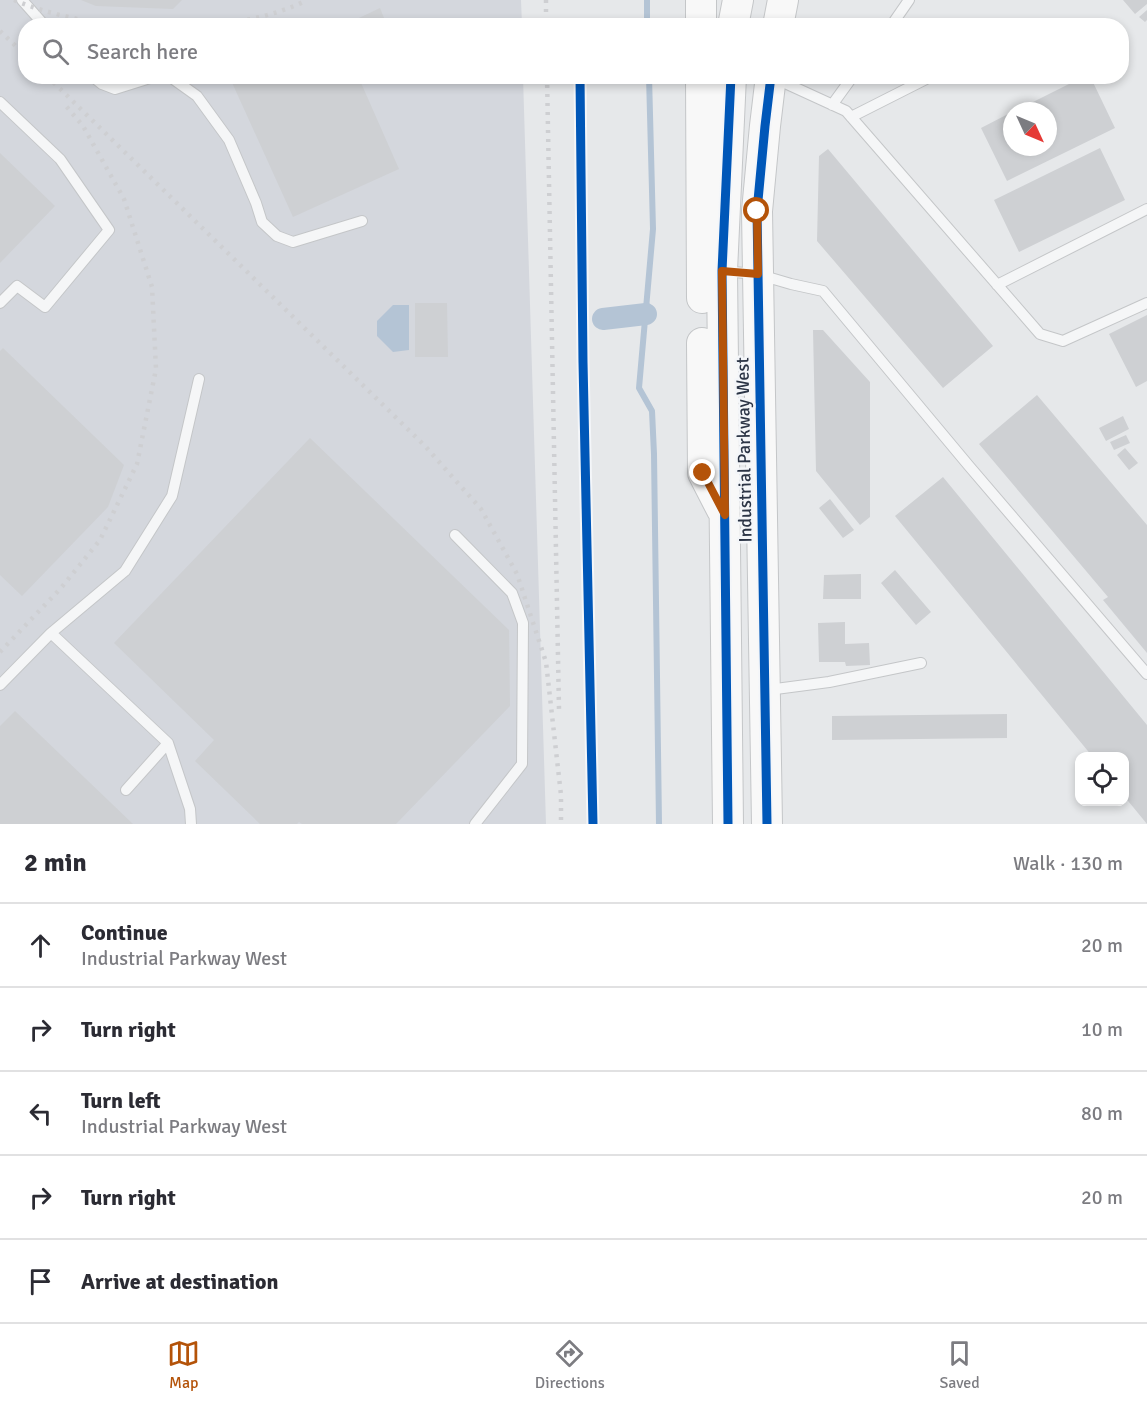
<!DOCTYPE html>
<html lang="en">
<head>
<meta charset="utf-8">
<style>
  body { margin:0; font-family:Signika,sans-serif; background:#f7f7f7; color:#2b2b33 }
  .controls { position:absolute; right:18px; bottom:18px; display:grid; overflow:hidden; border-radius:12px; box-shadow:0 3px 9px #0003 }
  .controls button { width:54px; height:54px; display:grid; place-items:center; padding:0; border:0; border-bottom:2px solid #e1e1e2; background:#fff; color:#2b2b33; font:30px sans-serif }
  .compass { position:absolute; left:1003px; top:102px; width:54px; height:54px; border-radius:50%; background:#fff; box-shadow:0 3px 9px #0003; rotate:134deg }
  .stop { position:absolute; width:18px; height:18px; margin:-14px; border:4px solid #b45309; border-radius:50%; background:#fff }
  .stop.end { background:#b45309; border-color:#fff; box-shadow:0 2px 6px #0008 }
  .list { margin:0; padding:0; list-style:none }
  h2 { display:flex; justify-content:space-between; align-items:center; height:78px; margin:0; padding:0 24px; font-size:26px }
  h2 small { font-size:20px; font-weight:400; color:#7c7c81 }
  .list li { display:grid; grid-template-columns:39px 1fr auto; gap:18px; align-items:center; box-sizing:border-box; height:84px; padding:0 24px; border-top:2px solid #e1e1e2 }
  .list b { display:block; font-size:22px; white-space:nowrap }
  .list p { margin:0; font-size:20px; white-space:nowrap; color:#7c7c81 }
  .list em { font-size:20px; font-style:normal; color:#7c7c81 }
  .icon { flex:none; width:33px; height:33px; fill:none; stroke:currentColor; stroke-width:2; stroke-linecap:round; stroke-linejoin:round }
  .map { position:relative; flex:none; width:1147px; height:824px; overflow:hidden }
  .search { position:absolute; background:#fff; box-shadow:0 3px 9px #0003; left:18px; right:18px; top:18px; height:66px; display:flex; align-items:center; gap:15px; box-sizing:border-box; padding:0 21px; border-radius:24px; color:#7c7c81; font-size:22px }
  .sheet { height:498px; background:#fff }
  nav { display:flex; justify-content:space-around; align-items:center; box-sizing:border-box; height:84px; border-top:2px solid #e1e1e2; background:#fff; font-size:16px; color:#7c7c81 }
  nav a { display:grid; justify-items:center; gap:3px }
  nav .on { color:#b45309 }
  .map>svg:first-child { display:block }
  .built { fill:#d4d7dd }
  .water { fill:#b4c4d5 }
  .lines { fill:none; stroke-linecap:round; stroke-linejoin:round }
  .stream { stroke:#b4c4d5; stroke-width:6 }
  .canal { stroke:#b4c4d5; stroke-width:22 }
  .building { fill:#ced0d3 }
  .service-casing { stroke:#c4c6c8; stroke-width:12 }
  .secondary-casing { stroke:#c4c6c8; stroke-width:32 }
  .service { stroke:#f5f6f7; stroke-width:10 }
  .secondary { stroke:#f8f8f8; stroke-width:30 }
  .rail { stroke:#cecfd2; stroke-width:4.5; stroke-dasharray:3 6; stroke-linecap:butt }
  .cycleway-casing { stroke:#f4f6f9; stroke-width:13 }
  .cycleway { stroke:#0057b8; stroke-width:9 }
  .route { stroke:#b45309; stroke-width:8 }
  .labels { text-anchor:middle; stroke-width:5; stroke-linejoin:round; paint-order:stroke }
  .street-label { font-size:18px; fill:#2b3445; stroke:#f4f6f9 }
</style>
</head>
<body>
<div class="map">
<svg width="1147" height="824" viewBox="0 0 1147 824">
  <rect width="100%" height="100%" fill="#e6e8ea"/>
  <path class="built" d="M0,0h521l1,25 -496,1v50l497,1 23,747h-546z"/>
  <path class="water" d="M393,305h16v45l-16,2 -16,-16v-15z"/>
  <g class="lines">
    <path class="stream" d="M647,0v26
      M649,76l4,153 -14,159 13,23 2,43 5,370"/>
    <path class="canal" d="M603,319l43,-5"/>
  </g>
  <path class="building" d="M81,0h101l-9,9 -77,-3z
    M1123,0h24v4l-12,10z
    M380,8l6,15 -6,3h-38z
    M1147,10v10l-2,2 -6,-5z
    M229,76h129l41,93 -106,48z
    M1085,76h5l25,52 -108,53 -26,-53 31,-16v35h36v-36h-33z
    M1100,148l25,52 -106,52 -25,-52z
    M828,149l165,197 -50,42 -126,-147 2,-85z
    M0,153l55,53 -55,57z
    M415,303h32l1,54h-33z
    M1147,315v66l-11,6 -27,-53z
    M813,330h10l47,52v135l-10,8 -44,-54z
    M3,348l121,117 -16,42 -86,89 -22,-21v-224z
    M1037,395l110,130v128l-44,-53 5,-3 -129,-153z
    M1123,416l6,13 -23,12 -7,-13z
    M1126,435l4,8 -16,7 -4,-8z
    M310,438l199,192 1,76 -114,118h-94l-3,-2 -2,2h-37l-65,-63 19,-21 -100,-97z
    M1125,448l13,15 -9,7 -12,-15z
    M943,477l204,248v99l-23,-28v-40h-32l-197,-240z
    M830,499l24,31 -11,8 -24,-30z
    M895,570l36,42 -15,13 -35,-42z
    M861,574v25h-38l1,-24z
    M845,622v22l24,-1 1,22 -24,1 -1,-4h-26l-1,-39z
    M15,711l118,113h-133v-98z
    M1007,714v24l-175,2v-24z"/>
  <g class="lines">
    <g class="service-casing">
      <path id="service" d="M22,0l23,26
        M891,26l18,-26
        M92,76l10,8 13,5 35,-11 13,-2
        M169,76l28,20 32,44 27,63 6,19 15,14 16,6 69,-21
        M774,78l72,33 194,223 23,7 84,-38
        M0,102l60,57 49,71 -64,77 -28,-21 -17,17
        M832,105l21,-29
        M851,117l81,-41
        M722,271l35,3 34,10 32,7 146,175 178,208
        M997,285l150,-76
        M455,535l57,58 11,30 -1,141 -47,60
        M0,685l51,-52
        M768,690l61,-8 92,-19
        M168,743l-117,-110 74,-62 47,-75 27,-117
        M126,790l42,-47 22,66 1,15"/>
    </g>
    <g class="secondary-casing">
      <path id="secondary" d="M701,0v26
        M733,26l5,-26
        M778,26l5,-26
        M701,76l1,222
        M702,343l1,130 19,37
        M728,824l-6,-553 9,-195
        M767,824l-10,-613 8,-85 6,-50"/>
    </g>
    <use href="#service" class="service"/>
    <use href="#secondary" class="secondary"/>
    <path class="rail" d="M14,0c30,13 64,19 96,26
      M546,0v26
      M212,26c32,-5 66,-11 95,-26
      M0,31l26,25
      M47,76l378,370 56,63 36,65 29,88 15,133v29
      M547,76l12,633
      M0,652l61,-64 39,-48 37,-76 19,-95 -4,-82 -28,-88 -41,-73 -17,-20"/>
    <g class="cycleway-casing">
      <path id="cycleway" d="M580,76l3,286 10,462
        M728,824l-6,-553 9,-195
        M767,824l-10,-613 8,-85 6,-50"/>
    </g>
    <use href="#cycleway" class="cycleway"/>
  </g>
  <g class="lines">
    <path class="route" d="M703,473l22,42 -3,-244 36,3 -1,-63"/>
  </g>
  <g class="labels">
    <g class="street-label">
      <text transform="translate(744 450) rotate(-91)" y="6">Industrial Parkway West</text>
    </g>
  </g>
</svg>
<div class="controls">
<button><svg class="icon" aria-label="locate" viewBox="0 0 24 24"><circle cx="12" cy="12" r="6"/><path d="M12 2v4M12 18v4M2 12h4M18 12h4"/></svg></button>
</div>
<svg class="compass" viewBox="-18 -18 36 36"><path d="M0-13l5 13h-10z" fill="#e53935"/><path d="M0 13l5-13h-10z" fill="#7c7c81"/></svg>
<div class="stop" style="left:757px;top:211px"></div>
<div class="stop end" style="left:703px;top:473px"></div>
<div class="search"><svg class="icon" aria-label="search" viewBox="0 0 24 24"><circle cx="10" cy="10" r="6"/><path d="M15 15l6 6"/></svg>Search here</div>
</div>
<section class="sheet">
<h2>2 min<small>Walk · 130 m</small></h2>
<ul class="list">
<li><svg class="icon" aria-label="ahead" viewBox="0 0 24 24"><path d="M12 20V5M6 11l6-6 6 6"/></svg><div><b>Continue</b><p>Industrial Parkway West</p></div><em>20 m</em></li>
<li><svg class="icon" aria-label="right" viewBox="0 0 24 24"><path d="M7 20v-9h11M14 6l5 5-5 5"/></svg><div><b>Turn right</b></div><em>10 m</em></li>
<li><svg class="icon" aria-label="left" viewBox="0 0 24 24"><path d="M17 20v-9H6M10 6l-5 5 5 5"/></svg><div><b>Turn left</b><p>Industrial Parkway West</p></div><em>80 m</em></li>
<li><svg class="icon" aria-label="right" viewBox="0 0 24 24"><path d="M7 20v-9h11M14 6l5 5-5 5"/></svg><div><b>Turn right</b></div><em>20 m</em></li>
<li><svg class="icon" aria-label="arrive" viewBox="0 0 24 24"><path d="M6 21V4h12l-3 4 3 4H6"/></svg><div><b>Arrive at destination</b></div></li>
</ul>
</section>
<nav>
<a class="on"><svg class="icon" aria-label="map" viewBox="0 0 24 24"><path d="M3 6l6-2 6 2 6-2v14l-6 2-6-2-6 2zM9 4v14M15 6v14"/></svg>Map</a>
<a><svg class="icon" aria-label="directions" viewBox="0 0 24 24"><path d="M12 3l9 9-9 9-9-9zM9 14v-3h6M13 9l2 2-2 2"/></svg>Directions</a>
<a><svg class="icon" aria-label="saved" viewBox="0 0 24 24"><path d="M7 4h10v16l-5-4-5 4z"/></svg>Saved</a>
</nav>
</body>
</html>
